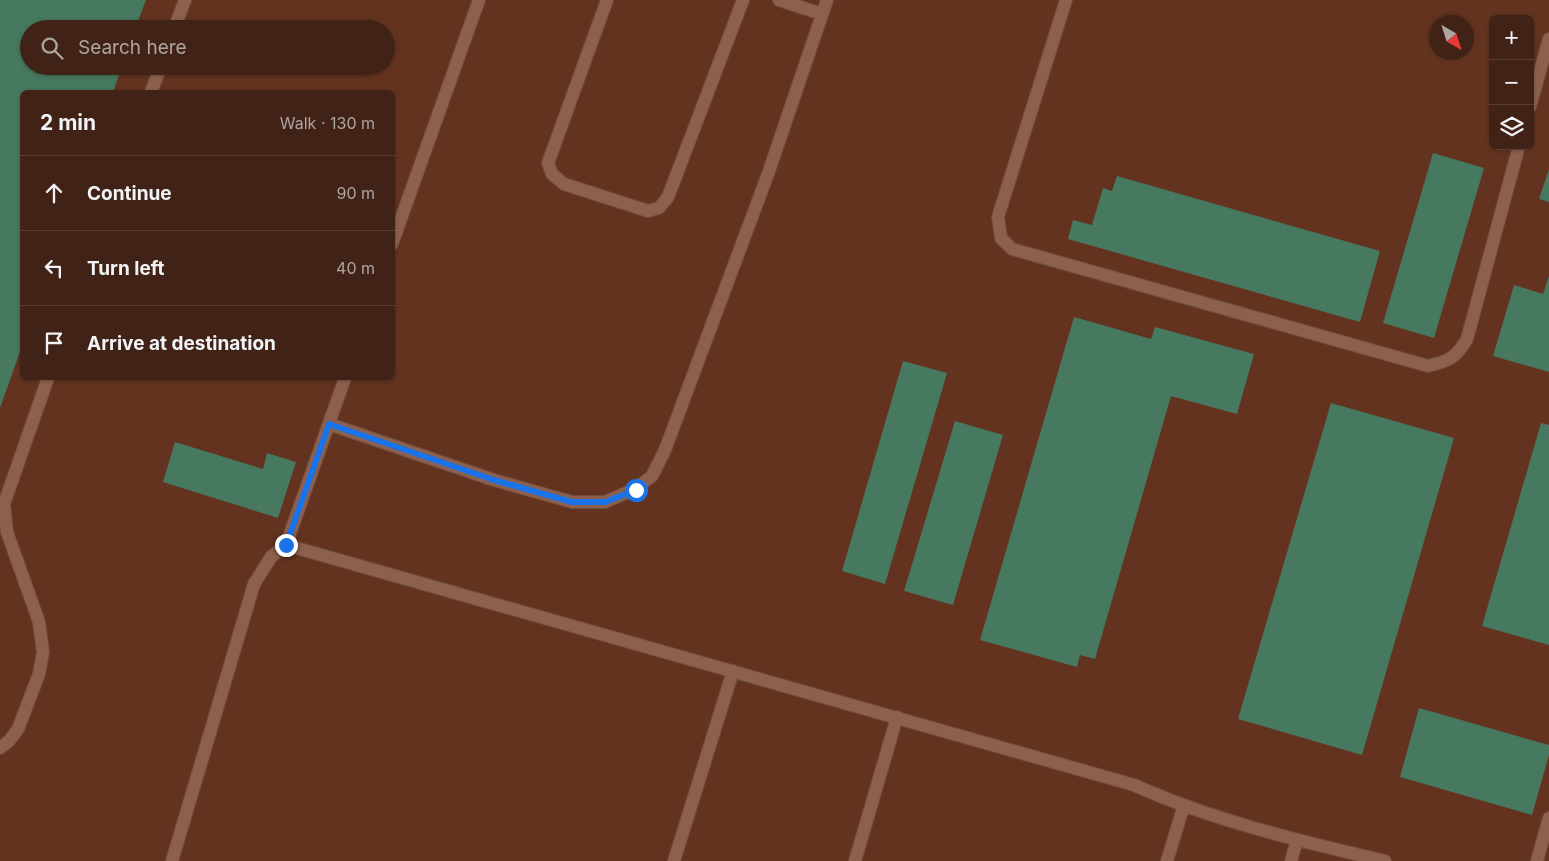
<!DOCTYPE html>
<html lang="en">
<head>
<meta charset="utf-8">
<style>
  body { margin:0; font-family:Inter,sans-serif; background:#4c2f23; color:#f1f3f6 }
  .controls { position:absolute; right:15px; top:15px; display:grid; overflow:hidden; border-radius:8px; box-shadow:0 1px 4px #0004 }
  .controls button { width:45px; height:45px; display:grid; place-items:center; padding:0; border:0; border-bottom:1px solid #5a3f35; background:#412216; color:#f1f3f6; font:25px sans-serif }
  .compass { position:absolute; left:1429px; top:15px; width:45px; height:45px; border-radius:50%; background:#412216; box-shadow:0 1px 4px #0004; rotate:141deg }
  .stop { position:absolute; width:15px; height:15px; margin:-11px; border:4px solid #1a73e8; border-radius:50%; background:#fff }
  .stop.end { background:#1a73e8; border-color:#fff; box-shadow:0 1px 5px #0008 }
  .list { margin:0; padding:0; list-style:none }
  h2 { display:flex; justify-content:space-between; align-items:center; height:65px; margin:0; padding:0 20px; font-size:21px }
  h2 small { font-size:16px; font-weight:400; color:#aea4a1 }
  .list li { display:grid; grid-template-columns:32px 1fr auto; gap:15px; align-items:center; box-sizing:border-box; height:75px; padding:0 20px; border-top:1px solid #5a3f35 }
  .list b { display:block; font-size:19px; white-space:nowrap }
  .list em { font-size:16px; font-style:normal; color:#aea4a1 }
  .icon { flex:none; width:28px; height:28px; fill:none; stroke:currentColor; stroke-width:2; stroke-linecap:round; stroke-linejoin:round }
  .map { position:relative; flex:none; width:1549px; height:861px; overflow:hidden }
  .search { position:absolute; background:#412216; box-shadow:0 1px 4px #0004; left:20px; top:20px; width:375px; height:55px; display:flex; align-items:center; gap:12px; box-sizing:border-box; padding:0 18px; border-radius:28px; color:#aea4a1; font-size:19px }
  .panel { position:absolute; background:#412216; box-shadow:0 1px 4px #0004; left:20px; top:90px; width:375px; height:290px; border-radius:8px }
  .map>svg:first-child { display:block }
  .built { fill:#633320; fill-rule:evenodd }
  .building { fill:#477860 }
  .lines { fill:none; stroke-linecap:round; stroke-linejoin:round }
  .minor-casing { stroke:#6f4c3d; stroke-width:14 }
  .minor { stroke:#8d604e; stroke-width:12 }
  .route { stroke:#1a73e8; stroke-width:6 }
</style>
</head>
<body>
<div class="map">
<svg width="1549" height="861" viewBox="0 0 1549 861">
  <rect width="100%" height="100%" fill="#572e1e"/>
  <path class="built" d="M0,0h1549v861h-1549zM1493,19h37v127h-37zM1436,22h30v30h-30zM29,29h357v37h-357zM22,92h370v286h-370z"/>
  <path class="building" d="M0,0h146l-11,29h-106v37h93l-9,26h-91v254l-22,62z
    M1433,153l51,15 -50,170 -51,-15z
    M1549,169v33l-10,-3z
    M1117,176l263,75 -20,71 -292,-83 5,-19 19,5 11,-37 9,3z
    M1549,276v96l-56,-16 21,-71 29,9z
    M1074,317l77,22 4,-12 99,27 -17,60 -66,-18 -76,263 -15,-4 -3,12 -97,-27z
    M903,361l44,12 -62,211 -43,-13z
    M1331,403l123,35 -92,317 -124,-36z
    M955,421l48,14 -50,170 -49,-14z
    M1541,423l8,2v220l-67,-19z
    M175,442l88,27 4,-16 29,9 -18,56 -115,-36z
    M1419,708l130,37v10l-17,60 -132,-38z"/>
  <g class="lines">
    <g class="minor-casing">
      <path id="minor" d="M607,0l-59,163 4,11 12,10 84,27 11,-3 9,-11 75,-197
        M779,0l43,14
        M1066,0l-68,217 3,21 11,11 416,117c21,-5 28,-8 39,-27l52,-193
        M174,29l11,-29
        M151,92l10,-26
        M1530,107l19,-68
        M392,244l87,-244
        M329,424l165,56 78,22h33l30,-13 17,-13 13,-26 103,-276 59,-174
        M286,545l848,240c80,36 166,56 251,76
        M0,748l9,-7 9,-12 21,-55 4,-22 -4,-30 -32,-90 -3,-28 44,-126
        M172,861l82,-277 17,-27 15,-12 59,-167
        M674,861l59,-190
        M855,861l42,-144
        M1167,861l17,-56
        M1291,861l6,-21
        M1537,861l12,-43"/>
    </g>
    <use href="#minor" class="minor"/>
  </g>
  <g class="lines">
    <path class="route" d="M286,545l43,-121 165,56 78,22h33l31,-12"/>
  </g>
</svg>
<div class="controls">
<button>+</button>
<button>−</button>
<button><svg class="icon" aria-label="layers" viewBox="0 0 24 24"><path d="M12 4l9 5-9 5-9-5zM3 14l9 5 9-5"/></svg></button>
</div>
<svg class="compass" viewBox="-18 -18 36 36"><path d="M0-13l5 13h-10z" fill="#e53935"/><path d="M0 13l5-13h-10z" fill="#aea4a1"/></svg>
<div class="stop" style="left:636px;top:490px"></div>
<div class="stop end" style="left:286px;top:545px"></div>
<div class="search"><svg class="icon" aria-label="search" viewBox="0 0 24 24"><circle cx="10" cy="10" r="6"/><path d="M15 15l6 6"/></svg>Search here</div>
<section class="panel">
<h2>2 min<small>Walk · 130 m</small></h2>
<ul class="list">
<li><svg class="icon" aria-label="ahead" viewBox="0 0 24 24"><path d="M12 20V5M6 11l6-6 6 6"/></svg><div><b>Continue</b></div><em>90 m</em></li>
<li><svg class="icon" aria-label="left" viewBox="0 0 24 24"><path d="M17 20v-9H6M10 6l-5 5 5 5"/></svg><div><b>Turn left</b></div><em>40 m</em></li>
<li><svg class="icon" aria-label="arrive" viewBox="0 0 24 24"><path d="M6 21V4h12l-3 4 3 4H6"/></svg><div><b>Arrive at destination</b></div></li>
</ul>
</section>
</div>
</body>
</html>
